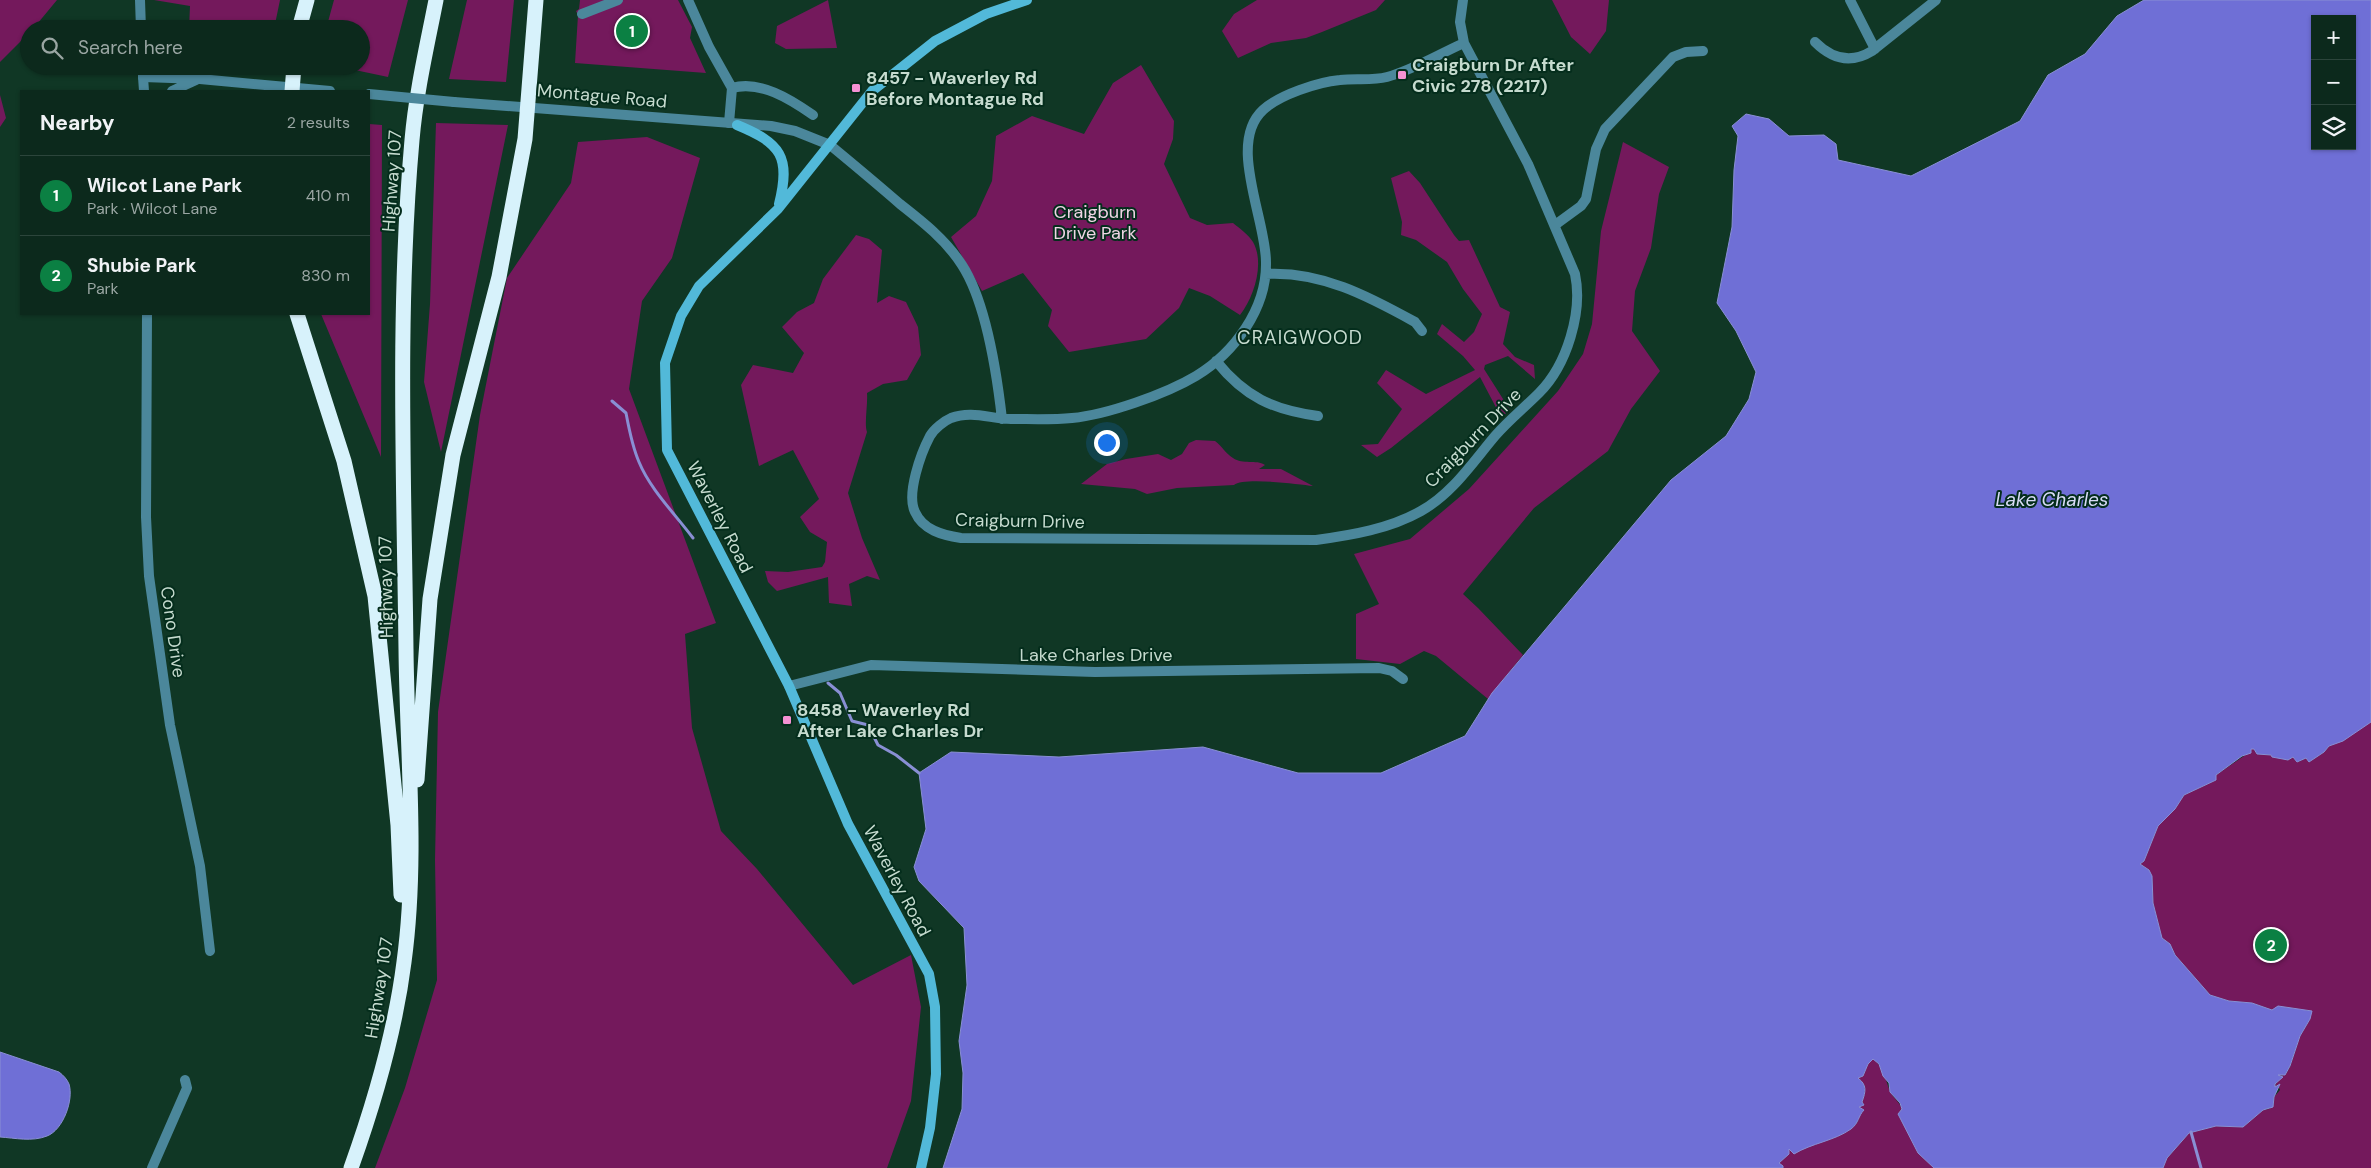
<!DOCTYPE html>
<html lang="en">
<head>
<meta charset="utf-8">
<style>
  body { margin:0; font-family:"DM Sans",sans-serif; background:#153125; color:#f1f3f6 }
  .controls { position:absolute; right:15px; top:15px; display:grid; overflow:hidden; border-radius:0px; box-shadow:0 1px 4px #0004 }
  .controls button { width:45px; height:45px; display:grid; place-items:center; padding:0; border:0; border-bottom:1px solid #2c453b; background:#0c291c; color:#f1f3f6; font:25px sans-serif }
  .you { position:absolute; left:1106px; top:442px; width:18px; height:18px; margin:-12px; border:4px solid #fff; border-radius:50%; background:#1a73e8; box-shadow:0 0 0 8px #1a73e833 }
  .badge { display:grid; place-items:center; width:32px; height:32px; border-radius:50%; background:#0b8043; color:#fff; font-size:16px; font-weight:700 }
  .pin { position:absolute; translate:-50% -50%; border:2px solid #fff; box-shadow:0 1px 5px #0006 }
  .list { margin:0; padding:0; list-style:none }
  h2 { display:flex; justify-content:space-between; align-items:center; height:65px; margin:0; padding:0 20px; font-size:21px }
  h2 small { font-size:16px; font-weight:400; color:#9aa6a3 }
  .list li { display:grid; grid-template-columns:32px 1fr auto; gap:15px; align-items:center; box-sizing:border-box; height:80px; padding:0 20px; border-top:1px solid #2c453b }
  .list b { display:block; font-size:19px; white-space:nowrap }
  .list p { margin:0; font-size:16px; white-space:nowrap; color:#9aa6a3 }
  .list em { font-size:16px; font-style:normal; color:#9aa6a3 }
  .icon { flex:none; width:28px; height:28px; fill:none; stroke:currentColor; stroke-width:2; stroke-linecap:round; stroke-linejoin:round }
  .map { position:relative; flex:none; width:2371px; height:1168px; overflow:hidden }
  .search { position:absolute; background:#0c291c; box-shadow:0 1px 4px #0004; left:20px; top:20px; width:350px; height:55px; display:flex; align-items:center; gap:12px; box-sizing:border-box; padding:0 18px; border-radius:28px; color:#9aa6a3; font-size:19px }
  .panel { position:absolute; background:#0c291c; box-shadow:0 1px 4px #0004; left:20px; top:90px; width:350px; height:225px; border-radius:0px }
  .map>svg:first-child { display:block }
  .green { fill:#74195c }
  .water { fill:#6f6fd6; stroke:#898fd4; fill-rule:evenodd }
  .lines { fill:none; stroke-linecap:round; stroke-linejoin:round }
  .stream { stroke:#898fd4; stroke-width:3 }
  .minor { stroke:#4b879b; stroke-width:10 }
  .tertiary { stroke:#4b879b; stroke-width:10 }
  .secondary { stroke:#52b9d9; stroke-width:10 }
  .motorway { stroke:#d7f2fb; stroke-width:15 }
  .tertiary-bridge { stroke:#4b879b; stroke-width:10 }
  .poi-dot { fill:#f491d3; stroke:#042d1c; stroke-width:2 }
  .labels { text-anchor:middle; stroke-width:4; stroke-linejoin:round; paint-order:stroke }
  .poi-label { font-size:18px; font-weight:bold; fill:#c6dbcf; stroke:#042d1c; text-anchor:start }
  .street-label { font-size:18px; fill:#c6dbcf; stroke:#042d1c }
  .park-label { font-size:18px; fill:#f0d5e5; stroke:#042d1c }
  .neighbourhood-label { font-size:19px; letter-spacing:1px; fill:#c6dbcf; stroke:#042d1c }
  .water-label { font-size:19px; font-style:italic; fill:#d8dbf6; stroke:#042d1c }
</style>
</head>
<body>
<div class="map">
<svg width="2371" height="1168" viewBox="0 0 2371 1168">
  <rect width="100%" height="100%" fill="#103725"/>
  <path class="green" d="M0,0h57l-24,29h-4v4l-29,29z
    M154,0h126l-6,29h-85l1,-23z
    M334,0h74l-20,77 -52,-11h25v-37h-35z
    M467,0h47l-8,82 -57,-3z
    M580,0h98l14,27 -2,11 16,35 -131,-10 3,-48 -2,-4 3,-2z
    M828,0l9,48 -51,1 -11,-6 2,-17z
    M1257,0h128l-9,10 -54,22 -16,6 -35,5 -33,15 -16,-27 12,-17z
    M1552,0h57l-3,31 -16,23 -19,-17z
    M1141,65l33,56 -1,18 -9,25 26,54 17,7 26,-2c6,5 16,12 20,19 12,21 1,55 -13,73l-30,-19 -21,-8 -10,20 -33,31 -77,13 -21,-26 4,-16 -29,-37 -41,18 -31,-54 25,-21 16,-35 4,-45 36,-20 52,18 29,-51z
    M0,95l6,23 -6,9z
    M436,123l72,2 -67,327 -17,-70 6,-78z
    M369,124l13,1 -1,332 -60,-143h48z
    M647,137l53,21 -28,100 -30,43 -13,88 87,234 -31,11 7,94 29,103 36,38 96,116 58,-30 10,52 -10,94 -24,67h-512l30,-80 32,-108 -2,-120 3,-148 42,-297 27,-137 64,-95 7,-41z
    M1623,142l46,25 -10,27 -8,54 -16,43 -3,40 28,40 -29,38 -23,42 -74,57 -71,86 15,14 45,47 -35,44 -52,-43 -12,-5 -24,13 -44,-5v-45l23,-10 -25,-50 56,-15 59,-50 89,-98 25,-37 9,-30 9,-93z
    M1409,171l11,12 34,52 5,6 10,-1 31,67 10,5 -7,32 12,13 19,8 1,14 -27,-23 -23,9 -1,4 26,41 -9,7 -21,-40 -89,71 -14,9 -16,-12 17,-1 24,-35 -25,-26 9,-13 40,24 49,-24 -12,-14 -26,-22 5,-10 22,18 10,-10 8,-18 -19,-25 -16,-27 -31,-22 -15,-5 1,-13 -11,-44z
    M856,235l13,4 13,11 -5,53 12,-7 17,6 12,25 3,28 -14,25 -24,4 -16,9c1,11 -3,31 0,39l-19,61 14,45 18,42 -13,-4 -18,8 3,22 -23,-3 -1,-26 -51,14 -9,-9 -3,-11 23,1 34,-5 3,-5 2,-20 -17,-10 -10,-15 19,-18 -26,-49 -34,16 -18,-81 12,-20 40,8 11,-20 -22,-26 15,-15 17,-9 9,-24z
    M1196,440l19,1c7,5 11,13 18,17 10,7 23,1 32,7l-6,4h22l32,17c-15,-2 -70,-9 -79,-1l-57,3 -30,6 -12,-5 -54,-5 26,-20 19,-5 32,-5 13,6 11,-6 7,-11z
    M2371,722v446h-208l4,-10 22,-25 27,-7 27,1 20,-17 6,-1 5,-5v-7l6,-7 -2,-5 -4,2 7,-11h-3l7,-1 5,-8 10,-31 10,-17 -1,-9h-37l-20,-7 -23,-2 -19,-6 -35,-40 -5,-11 -8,-6 -9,-35 -1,-27 -3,-6 -9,-6 4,-3 14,-35 17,-17 9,-14 32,-15v-5l28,-19 7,-7h3l3,5 14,1 2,2 15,3 5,-3 5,5 8,-4 3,4 15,-10 5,-6z
    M1873,1059c11,7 13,24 18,34 3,6 9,9 11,16l-4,5 20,38 16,16h-151l-4,-5 10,-9v-5l5,4c20,-11 43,-13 61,-28l3,-4 1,-15 5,-1 -2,-3c4,-11 5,-17 -4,-24l5,-2 5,-12z"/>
  <path class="water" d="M2144,0h227v722l-28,19 -14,5 -5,6 -15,10 -3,-4 -9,4 -4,-5 -5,3 -16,-3 -1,-2 -14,-1 -3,-5h-3v4l-9,3 -26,19v5l-32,15 -9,14 -17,17 -14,35 -4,3 9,6 3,6 1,27 9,35 8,6 5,11 35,40 19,6 23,2 20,7 6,-4 34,5 -2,8 -10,17 -10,30 -5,9h-7l5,2 -8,7v3l5,-3 -6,13 -1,10 -10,3 -20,17 -27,-1 -27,7 -22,25 -4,10h-229l-16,-15 -20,-39 4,-5 -2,-6 -10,-11 -1,-9 -6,-7 -4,-12 -6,-5 -5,5 -5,12 -5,2c9,7 8,13 4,24l2,3 -5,2 5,3c-6,6 -5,13 -13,19 -17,12 -39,14 -57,25l-5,-5v5l-10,9 4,3v2h-840l19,-59 1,-36 -4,-32 8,-56 -3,-57 -45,-47 -5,-14 12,-38 -7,-56 32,-21 108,5 144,-10 95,26h83l84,-37 27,-43 179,-213 55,-44 23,-37 7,-27 -20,-41 -19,-28 15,-76 2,-57 4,-34 -6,-10 14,-12 23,5 20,17 35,-1 12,9 2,16 73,16 109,-55 28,-46 37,-21 32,-38zM2315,19h37v127h-37z
    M0,1052l59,20c4,3 8,7 10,12 5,16 -6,46 -22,52 -15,6 -32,2 -47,1z"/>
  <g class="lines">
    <path class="stream" d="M612,401l14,12c3,16 6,33 13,49 11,27 36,52 54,76
      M828,683l12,10 12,28 16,4 10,20 18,10 23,18
      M2191,1132l10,36"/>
    <path class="minor" d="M688,0l21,47 23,41 -3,35
      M1463,0l-3,22 4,21 64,121 47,110c8,38 -8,91 -36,119 -15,15 -30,27 -44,43 -22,26 -43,58 -74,75 -32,18 -69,24 -105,29l-355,-2c-19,-3 -38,-8 -46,-26 -9,-18 6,-59 15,-76 4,-7 14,-15 21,-18 21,-8 40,1 60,1 20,0 41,1 61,-1 34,-3 94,-24 124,-42 38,-23 71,-67 70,-114 0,-43 -39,-119 -3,-152 16,-15 55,-28 77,-30 16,-2 31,1 47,-3 26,-7 52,-23 77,-34
      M1850,0l25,49
      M582,14l36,-14
      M1815,42c17,17 36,22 57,9l64,-51
      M143,77l1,14
      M732,88c28,-8 58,11 81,27
      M830,145c23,19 47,39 70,59 23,18 46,36 62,61 24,37 35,110 40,154
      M1555,225l26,-19 5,-7 10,-50 9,-20 68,-72 13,-5 17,-1
      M1266,274c55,-3 102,22 149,48l7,9
      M147,314l-1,203 3,59 21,149 30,141 10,85
      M1216,361c29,36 57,49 102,55
      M789,686l82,-21 224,7 284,-4 13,3 11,8
      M152,1168l35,-80 -2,-8"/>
    <path class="tertiary" d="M140,0l1,29
      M143,66v11l57,2 130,12
      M172,91l24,-11
      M454,102l317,24 24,5 35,14"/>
    <path class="secondary" d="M737,125c44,18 54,32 42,79
      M921,1168l9,-40 6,-54 -1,-67 -6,-33 -81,-150 -59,-138 -122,-236 -2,-87 16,-47 18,-30 79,-77 94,-118 63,-50 51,-27 41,-14"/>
    <path class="motorway" d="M299,29l8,-29
      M292,91l2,-25
      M297,314l47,147 31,135 23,229 3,70
      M417,780l13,-181 23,-144 46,-178 26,-138 11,-139
      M351,1168c24,-67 44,-135 53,-206 14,-103 3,-209 2,-313 -2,-170 -9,-340 6,-509 4,-47 15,-94 24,-140"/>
    <path class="tertiary-bridge" d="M369,94l85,8"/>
  </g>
  <g class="poi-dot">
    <rect x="1397" y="70" width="10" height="10" rx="2.5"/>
    <rect x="851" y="83" width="10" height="10" rx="2.5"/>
    <rect x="782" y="715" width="10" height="10" rx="2.5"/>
  </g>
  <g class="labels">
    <g class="poi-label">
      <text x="1412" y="71">Craigburn Dr After<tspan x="1412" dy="21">Civic 278 (2217)</tspan></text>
      <text x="866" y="84">8457 - Waverley Rd<tspan x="866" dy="21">Before Montague Rd</tspan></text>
      <text x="797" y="716">8458 - Waverley Rd<tspan x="797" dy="21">After Lake Charles Dr</tspan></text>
    </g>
    <g class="street-label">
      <text transform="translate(602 96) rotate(5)" y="6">Montague Road</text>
      <text transform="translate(392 181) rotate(-86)" y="6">Highway 107</text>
      <text transform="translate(1473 438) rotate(-46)" y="6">Craigburn Drive</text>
      <text transform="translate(720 517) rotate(63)" y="6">Waverley Road</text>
      <text transform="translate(1020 521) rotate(1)" y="6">Craigburn Drive</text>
      <text transform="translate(386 587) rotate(-91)" y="6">Highway 107</text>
      <text transform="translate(173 632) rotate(82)" y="6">Cono Drive</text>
      <text x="1096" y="661">Lake Charles Drive</text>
      <text transform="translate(897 881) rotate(62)" y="6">Waverley Road</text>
      <text transform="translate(379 988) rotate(-81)" y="6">Highway 107</text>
    </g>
    <g class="park-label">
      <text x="1095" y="218">Craigburn<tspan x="1095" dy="21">Drive Park</tspan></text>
    </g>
    <g class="neighbourhood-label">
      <text x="1300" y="344">CRAIGWOOD</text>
    </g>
    <g class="water-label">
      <text x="2052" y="506">Lake Charles</text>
    </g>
  </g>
</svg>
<div class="controls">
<button>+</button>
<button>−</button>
<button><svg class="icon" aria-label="layers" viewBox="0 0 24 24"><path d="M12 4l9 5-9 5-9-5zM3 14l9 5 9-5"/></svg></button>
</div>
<div class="you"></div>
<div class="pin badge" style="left:632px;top:31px">1</div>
<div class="pin badge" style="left:2271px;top:945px">2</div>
<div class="search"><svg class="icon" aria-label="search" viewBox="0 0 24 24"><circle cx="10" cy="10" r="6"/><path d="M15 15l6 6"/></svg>Search here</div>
<section class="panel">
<h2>Nearby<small>2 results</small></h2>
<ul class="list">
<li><span class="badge">1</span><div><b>Wilcot Lane Park</b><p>Park · Wilcot Lane</p></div><em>410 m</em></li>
<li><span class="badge">2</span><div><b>Shubie Park</b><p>Park</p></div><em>830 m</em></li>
</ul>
</section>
</div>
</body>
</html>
